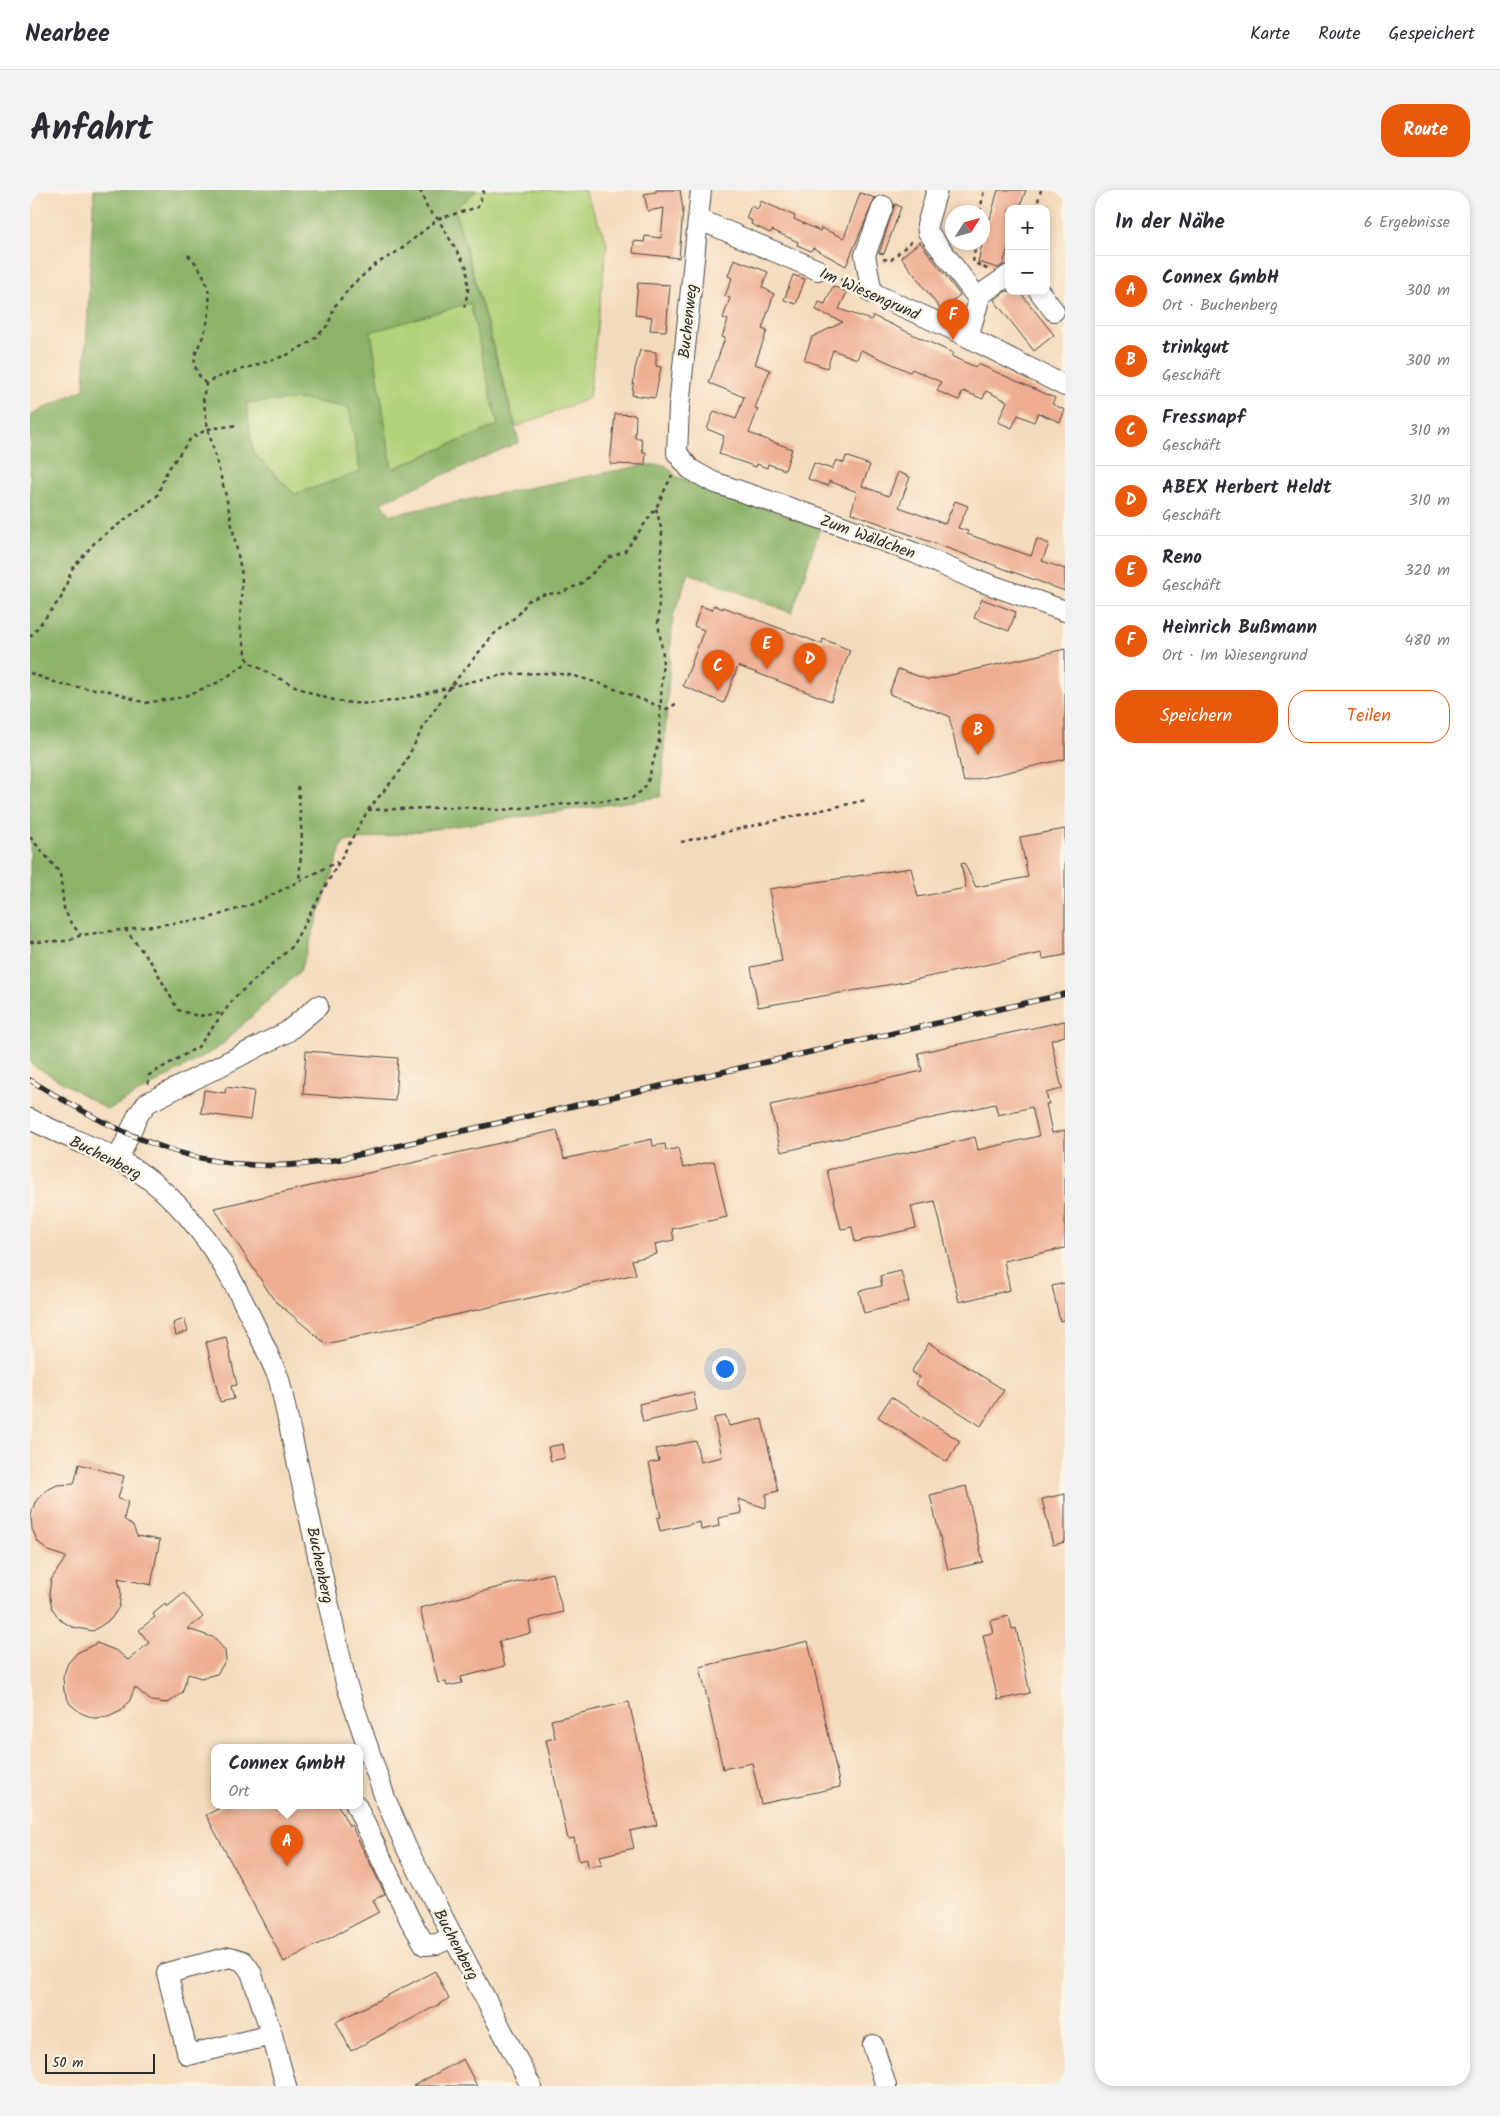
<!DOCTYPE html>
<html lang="de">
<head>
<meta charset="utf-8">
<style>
  body { margin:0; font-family:Kalam,sans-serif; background:#f2f2f3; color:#2b2b33 }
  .controls { position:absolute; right:15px; top:15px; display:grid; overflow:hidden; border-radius:10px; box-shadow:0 2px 8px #0003 }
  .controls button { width:45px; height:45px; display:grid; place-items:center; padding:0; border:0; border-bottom:1px solid #e1e1e2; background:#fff; color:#2b2b33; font:25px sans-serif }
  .compass { position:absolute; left:915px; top:15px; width:45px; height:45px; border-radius:50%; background:#fff; box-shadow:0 2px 8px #0003; rotate:53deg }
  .scale { position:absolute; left:15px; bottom:12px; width:110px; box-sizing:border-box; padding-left:5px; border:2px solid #2b2b2b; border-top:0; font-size:14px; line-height:18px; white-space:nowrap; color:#2b2b2b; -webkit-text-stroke:4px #fcf5e5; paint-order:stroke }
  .you { position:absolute; left:694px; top:1178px; width:18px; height:18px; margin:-12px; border:4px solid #fff; border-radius:50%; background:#1a73e8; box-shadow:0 0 0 8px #1a73e833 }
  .badge { display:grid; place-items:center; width:32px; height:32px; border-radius:50%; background:#ea580c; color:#fff; font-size:16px; font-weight:700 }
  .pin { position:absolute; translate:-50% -41px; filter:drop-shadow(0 1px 2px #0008) }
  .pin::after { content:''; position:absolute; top:26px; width:18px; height:15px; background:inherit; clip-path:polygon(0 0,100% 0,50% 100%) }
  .popup { position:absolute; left:181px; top:1554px; width:152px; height:65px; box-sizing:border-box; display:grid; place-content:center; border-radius:10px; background:#fff; filter:drop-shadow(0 1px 4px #0005); font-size:16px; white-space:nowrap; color:#7c7c81 }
  .popup b { font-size:19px; color:#2b2b33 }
  .popup::after { content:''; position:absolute; left:50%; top:100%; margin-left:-10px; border:10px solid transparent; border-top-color:#fff }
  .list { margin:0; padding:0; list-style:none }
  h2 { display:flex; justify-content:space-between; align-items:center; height:65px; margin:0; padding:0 20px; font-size:21px }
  h2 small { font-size:16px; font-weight:400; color:#7c7c81 }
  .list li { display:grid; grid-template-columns:32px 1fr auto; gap:15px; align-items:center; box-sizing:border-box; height:70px; padding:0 20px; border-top:1px solid #e1e1e2 }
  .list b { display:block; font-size:19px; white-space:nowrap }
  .list p { margin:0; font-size:16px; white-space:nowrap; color:#7c7c81 }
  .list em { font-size:16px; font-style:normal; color:#7c7c81 }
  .actions { display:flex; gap:10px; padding:15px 20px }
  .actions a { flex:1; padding:11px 0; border:1px solid #ea580c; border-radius:20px; text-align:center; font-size:18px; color:#ea580c }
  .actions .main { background:#ea580c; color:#fff }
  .map { position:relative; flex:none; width:1035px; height:1896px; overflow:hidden; border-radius:20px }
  header { display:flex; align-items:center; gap:30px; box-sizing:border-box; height:70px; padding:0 25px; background:#fff; border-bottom:1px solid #e1e1e2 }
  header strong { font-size:24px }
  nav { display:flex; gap:28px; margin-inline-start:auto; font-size:18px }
  .intro { display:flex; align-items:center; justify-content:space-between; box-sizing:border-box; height:120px; padding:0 30px }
  h1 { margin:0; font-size:35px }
  .button { padding:12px 22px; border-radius:20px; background:#ea580c; color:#fff; font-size:18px; font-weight:700 }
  main { display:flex; gap:30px; padding:0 30px }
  aside { flex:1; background:#fff; border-radius:20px; box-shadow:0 2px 8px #0003 }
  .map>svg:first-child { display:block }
  .green { fill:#b1d179; stroke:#6e7e52 }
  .forest { fill:#8cb369; stroke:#5c6f4a; fill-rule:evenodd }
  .building { fill:#eead91 }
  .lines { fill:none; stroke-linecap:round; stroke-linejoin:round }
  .minor-casing { stroke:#494541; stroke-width:22 }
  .path { stroke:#494541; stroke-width:2.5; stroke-dasharray:4 4; stroke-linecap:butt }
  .minor { stroke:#fff; stroke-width:20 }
  .rail-casing { stroke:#2b2b2b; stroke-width:5.5 }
  .rail { stroke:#fcf5e5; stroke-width:4; stroke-dasharray:11; stroke-linecap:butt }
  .labels { text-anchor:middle; stroke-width:5; stroke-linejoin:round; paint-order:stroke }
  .street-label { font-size:16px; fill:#2b2b2b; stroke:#fcf5e5 }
</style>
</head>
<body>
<header>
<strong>Nearbee</strong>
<nav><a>Karte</a><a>Route</a><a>Gespeichert</a></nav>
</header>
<div class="intro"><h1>Anfahrt</h1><a class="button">Route</a></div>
<main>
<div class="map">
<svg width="1035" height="1896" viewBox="0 0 1035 1896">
  <rect width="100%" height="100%" fill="#fcf5e5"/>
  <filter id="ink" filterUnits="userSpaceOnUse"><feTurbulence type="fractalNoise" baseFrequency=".02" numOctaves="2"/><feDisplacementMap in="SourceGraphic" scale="10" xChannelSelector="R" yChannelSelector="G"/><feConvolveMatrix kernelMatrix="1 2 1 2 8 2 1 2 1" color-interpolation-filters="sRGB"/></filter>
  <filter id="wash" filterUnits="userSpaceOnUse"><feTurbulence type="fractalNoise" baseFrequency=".0096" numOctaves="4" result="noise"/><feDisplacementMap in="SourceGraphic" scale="20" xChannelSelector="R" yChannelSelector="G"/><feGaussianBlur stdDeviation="1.12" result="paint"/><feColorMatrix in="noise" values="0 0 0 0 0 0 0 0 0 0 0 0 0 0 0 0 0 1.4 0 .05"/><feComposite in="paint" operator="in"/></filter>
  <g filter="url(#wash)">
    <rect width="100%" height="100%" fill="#f4dabc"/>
    <path class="green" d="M447,0h107l23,52 -18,156 -73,29 -61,-218z
      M440,113l28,122 -106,44 -21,-138z
      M273,209l47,9 11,64 -66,22 -42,-41 -7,-51z"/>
    <path class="forest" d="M64,0h383l-22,19 64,233 -138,60 9,13 255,-50h20l12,12 143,51 -28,85 -103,-40 -16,43 -12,181 -318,45 -43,129 -82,77 -110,62 -78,-47v-648l54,-26zM440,113l28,122 -106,44 -21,-137zM273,209l46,9 11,64 -65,22 -42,-41 -7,-50z"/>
    <g id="blocks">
      <path class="building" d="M626,0h24l3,19 -4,49 -46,-5 1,-12 10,1 1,-6 16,2 3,-30 -16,3 -4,-17 12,-2z
        M968,0h28l-7,19h-10v34l-6,22 -5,3 -20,-6 10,-44 2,1z
        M830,3l15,5 -29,68 -33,-18 -2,3 -14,-6 1,-3 -26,-12 -2,3 -19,-9 1,-3 -6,-3 5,-12 7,3 3,-8 34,15 -1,3 26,12 1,-3 23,10z
        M865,14l6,3 -17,47 -5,-1z
        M890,52l40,53 -19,15 -40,-53z
        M704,69l34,13 -6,15 12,7 -12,35 5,2 -12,33 15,6 -15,38 3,1 -9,24 43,16 -7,21 -17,-6 -1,4 -10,-4 -1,3 -37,-13 5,-18 -17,-7 7,-18 22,8 8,-22 -35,-14 16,-45 -3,-1 6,-17 -5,-2 7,-20 -5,-2 7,-18 -4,-2z
        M763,85l12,4 -9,25 -12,-4z
        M608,93l32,2 -4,46 -16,-1 2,-13 -17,-2z
        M803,96l14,6 -8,17 32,11 2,-4 80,37 -2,3 13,6 12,5 2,-3 77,34 -3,6 13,6 -5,12 -22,-9 -4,9 -16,-7 -6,13 -14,-6 9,-21 -21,-10 -3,8 -20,-8 -4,9 -22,-9 4,-9 -29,-13 -2,3 -49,-22 -4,9 -24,-9 -6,18 -23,-8 8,-23 31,-15 -27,-12 3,-8 6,2z
        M976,101h13l35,44 -20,16 -40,-51z
        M610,160l16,2v14l5,1 -6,31 -23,-3 3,-26z
        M585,224l21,1 -1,23h6l2,14h3l-1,13 -35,-1z
        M816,266l24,9 -8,21 27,10 9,-24 12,5 -11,30 46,17 10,-23 13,5 -10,22 10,3 -1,3 64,22 6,-17 12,5 -7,17 23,8v22l-214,-78 6,-21 -28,-11 -1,5 -20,-7 6,-16 18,6 4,-9 8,3z
        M952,409l34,13 -7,19 -35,-13z
        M684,415l9,4v-2l99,37 1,-5 27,11 -19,51 -93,-35 -14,37 -41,-17 21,-56 -10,-4 7,-20 11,4z
        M1035,459v110l-101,23 -15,-66 -60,-22 9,-25 31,11z
        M1035,639v126l-22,4 -1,-6 -143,30 -141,24 -7,-40 31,-6 -13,-72 142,-21 7,29 48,-9 -5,-24 3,-1 12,24 52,-10 -8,-40z
        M1035,831v15l-14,4 11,49 -16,4 3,11h-3l6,29 13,-3v118l-61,13 6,29 -51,12 -24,-101 -24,5 5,22 -61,14 -3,-15 -11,2 -14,-59 87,-19v1l61,-15 3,13 61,-14 -7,-29 -34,8 -3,-11 -214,48 -11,-47 152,-34 -4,-18z
        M276,861l92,7 -3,43 -92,-7z
        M196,897l28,4 -4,29 -49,-7 3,-23 21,3z
        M527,940l7,29 88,-20 1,7 12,-2 1,7 12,-3 5,20 31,-7 13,56 -55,12 2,11 -19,4 2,10 -25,6 4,14 -310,70 -52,-44 -60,-92z
        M871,1081l8,31 -45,11 -5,-22 23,-5 -2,-10z
        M1035,1093v37l-5,1 -8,-35z
        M154,1129l4,12 -12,4 -3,-12z
        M196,1147l11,48 -6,1 3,13 -14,3 -14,-60z
        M899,1153l75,47 -23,36 -66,-42 5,-7 -9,-5z
        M663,1202l4,18 -54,12 -4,-18z
        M861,1207l69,44 -13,21 -69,-45z
        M696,1226l3,10 33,-7 16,72 -12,3v14l-28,-9 4,14 -24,5 1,8 -18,4 -1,-8 -40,9 -3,-13 4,-1 -12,-54 10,-2 -3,-12 40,-8 4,21 22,-5 -8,-39z
        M533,1254l2,14 -14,3 -3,-14z
        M49,1274l45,12 -6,23 10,2 -4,18 9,7 4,10 23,4 -9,45 -33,-7 3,15 -2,14 -8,12 -18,12 -21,-4 -12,-7 -8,-12 -3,-14 2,-14 15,-23 -18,-6 -10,-9 -6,-13 -1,-14 4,-13 10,-11 12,-6 17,-1z
        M936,1296l17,76 -35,8 -18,-75z
        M1035,1304v48l-12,3 -11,-46z
        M522,1383l11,39 -34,9 2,12 -32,8 6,25 -44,11 1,6 -15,3 -1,-4 -8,1 -18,-75z
        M154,1403l19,24 -15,12 27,9 10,13 1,9 -9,14 -16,4 -13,-4 -6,19 -14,10 -17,-2 -16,-14 -5,13 -9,11 -13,6 -14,1 -13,-5 -11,-9 -6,-13 -1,-14 5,-14 9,-10 20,-10 20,8 11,9 21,-17 -10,-13 16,-13 -2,-3 12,-10 2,3z
        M979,1426l3,13 4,-1 14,65 -32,7 -15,-65 10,-2 -3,-12z
        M778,1451l32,146 -79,17 -9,-41 -29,6 -23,-102z
        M599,1512l28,123 -27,6 4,17 -34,8 2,8 -14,3 -1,-8 -8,2 -5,-23 -6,1 -22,-99 9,-2 -4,-18z
        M196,1615h112l11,21 2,-1 34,69 -12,6 6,12 -95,50 -78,-147z
        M405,1781l14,28 -98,52 -15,-29z
        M433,1869l14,27h-64z"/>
    </g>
  </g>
  <g filter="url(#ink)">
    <use href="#blocks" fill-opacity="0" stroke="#494541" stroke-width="1"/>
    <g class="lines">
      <g class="minor-casing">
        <path id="minor" d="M671,0l-22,217 -2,46 13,16 23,13 127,43 75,28 59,26 91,32
          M907,0l-10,35 1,7 51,68 -11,37
          M853,16l-18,49 7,38 76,34 117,59
          M668,29l120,51
          M1009,101l15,20
          M947,107l32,-22
          M0,929c38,20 82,33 116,58 65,48 102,130 133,202l67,304 39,115 22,51 124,237
          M87,971l21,-46 9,-12 140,-71 31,-26
          M326,1615l54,115 15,25 12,-1 16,-7
          M242,1845l-84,20 -21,-82 63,-16 13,4 8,11 21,63 14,51
          M843,1855l13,41"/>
      </g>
      <path class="path" d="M390,0l8,20 10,9 29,49 1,23 -4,17
        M454,0l-6,17 -40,12 -38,31 -24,14 -24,21 -17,21 -7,19 -16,16 -25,14 -72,23 -9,6 -3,14 5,31 18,67 16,79 -2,51 8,36c29,15 59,33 91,39 54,12 122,-24 178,-27 18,-1 40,-2 57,2 32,8 62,22 93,33l12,-7
        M1006,19l5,-19
        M950,22l4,-22
        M946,52l-3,20 16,8
        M158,65c22,21 26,46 17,75 -2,9 -8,17 -10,26 -2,11 4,21 11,28
        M853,69l8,1 23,-21
        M803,86l20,9
        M0,447l31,-39 11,-29 24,-28 61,-45 10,-25 24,-33 17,-9 30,-4
        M0,483l33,12 47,6 35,12 38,-6 38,-16 27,-19
        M268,596l4,52 -3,44
        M338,620l92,-3 40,3 132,-12 12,-9 4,-8 11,-40 4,-86 -5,-32 4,-91 -6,-24
        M0,647l30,36 4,35 7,15 10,12
        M651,652l185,-42
        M95,739l28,36 25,45 20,6 25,-3
        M0,752l38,-1 13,-6 125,-16 50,-16 81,-41
        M118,894l1,-9 49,-28 37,-50 56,-49 77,-138 33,-40 24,-46 26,-38 43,-52 24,-19 11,-15 16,-6 16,-1 21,-10 26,-25 17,-7 31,-43 16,-33"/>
      <use href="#minor" class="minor"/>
      <g class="rail-casing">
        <path id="rail" d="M0,890c104,64 186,102 310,79l725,-165"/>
      </g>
      <use href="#rail" class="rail"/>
    </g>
  </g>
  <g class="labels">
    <g class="street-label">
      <text transform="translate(840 103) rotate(24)" y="6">Im Wiesengrund</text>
      <text transform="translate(657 131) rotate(-84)" y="6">Buchenweg</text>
      <text transform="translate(838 346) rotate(20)" y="6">Zum Wäldchen</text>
      <text transform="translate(76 967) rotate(27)" y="6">Buchenberg</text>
      <text transform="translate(291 1375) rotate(78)" y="6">Buchenberg</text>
      <text transform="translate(427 1754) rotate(62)" y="6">Buchenberg</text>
    </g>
  </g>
</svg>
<div class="controls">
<button>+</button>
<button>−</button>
</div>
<svg class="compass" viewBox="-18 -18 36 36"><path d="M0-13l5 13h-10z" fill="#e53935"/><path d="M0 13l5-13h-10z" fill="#7c7c81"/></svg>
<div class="scale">50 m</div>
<div class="you"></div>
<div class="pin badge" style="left:257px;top:1676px">A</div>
<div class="popup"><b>Connex GmbH</b>Ort</div>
<div class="pin badge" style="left:948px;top:565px">B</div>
<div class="pin badge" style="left:688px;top:501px">C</div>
<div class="pin badge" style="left:780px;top:494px">D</div>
<div class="pin badge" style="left:737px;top:479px">E</div>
<div class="pin badge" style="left:923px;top:150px">F</div>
</div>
<aside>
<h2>In der Nähe<small>6 Ergebnisse</small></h2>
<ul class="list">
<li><span class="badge">A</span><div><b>Connex GmbH</b><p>Ort · Buchenberg</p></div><em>300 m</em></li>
<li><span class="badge">B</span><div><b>trinkgut</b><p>Geschäft</p></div><em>300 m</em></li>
<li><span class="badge">C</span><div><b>Fressnapf</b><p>Geschäft</p></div><em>310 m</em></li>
<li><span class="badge">D</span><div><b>ABEX Herbert Heldt</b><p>Geschäft</p></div><em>310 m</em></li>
<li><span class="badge">E</span><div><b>Reno</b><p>Geschäft</p></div><em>320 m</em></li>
<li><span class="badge">F</span><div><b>Heinrich Bußmann</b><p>Ort · Im Wiesengrund</p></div><em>480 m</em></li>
</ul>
<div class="actions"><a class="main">Speichern</a><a>Teilen</a></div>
</aside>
</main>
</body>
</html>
